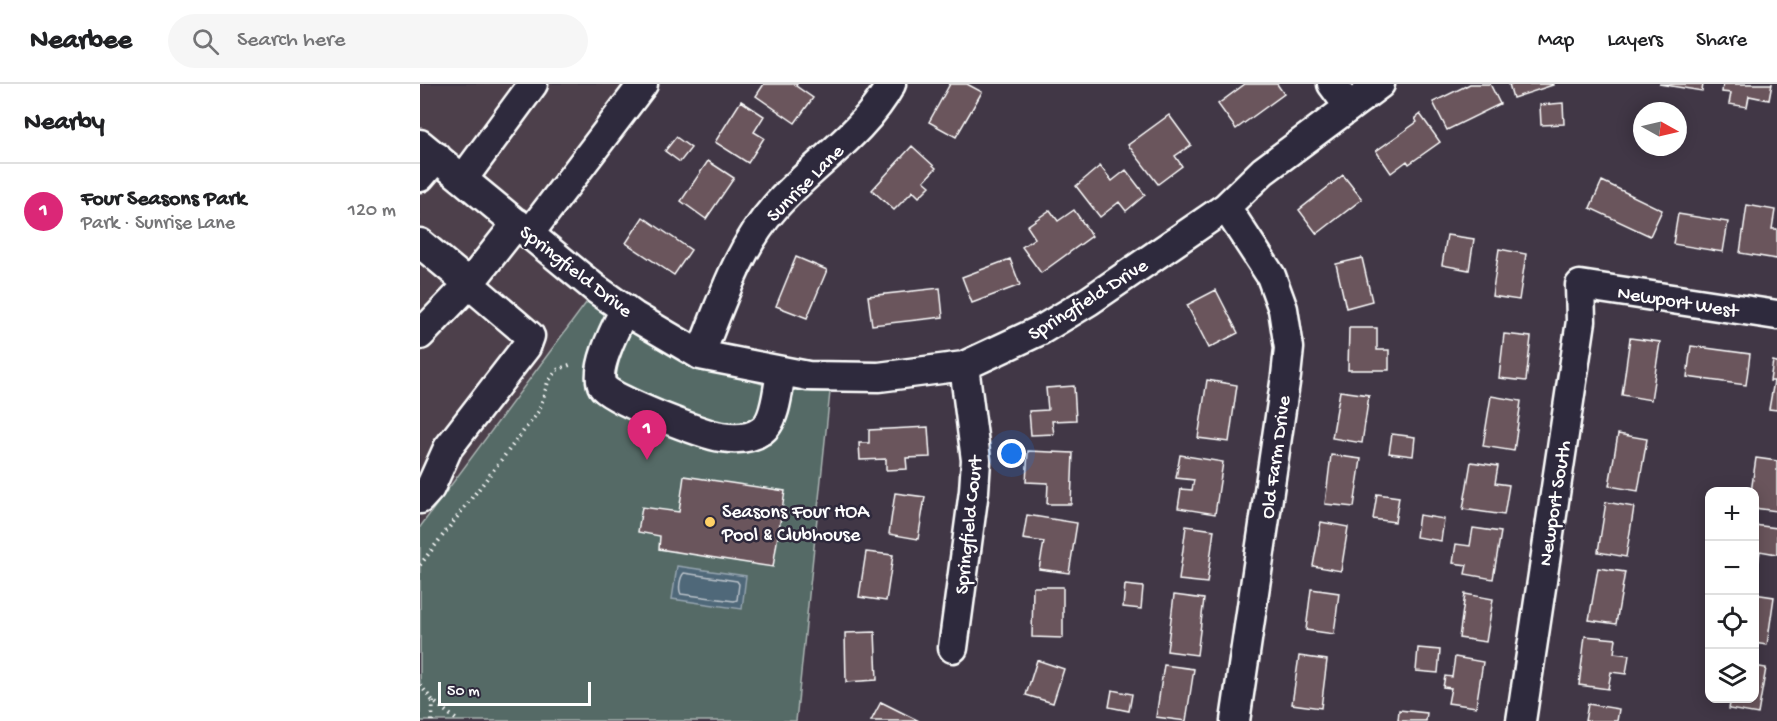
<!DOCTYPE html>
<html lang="en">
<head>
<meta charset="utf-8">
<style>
  body { margin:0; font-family:"Gochi Hand",sans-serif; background:#f6f6f6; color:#202124 }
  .controls { position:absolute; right:18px; bottom:18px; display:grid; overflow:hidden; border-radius:12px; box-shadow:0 3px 15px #0003 }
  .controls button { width:54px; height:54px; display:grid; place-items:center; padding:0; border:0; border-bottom:2px solid #e0e0e0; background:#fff; color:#202124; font:30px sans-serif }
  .compass { position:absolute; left:1213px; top:18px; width:54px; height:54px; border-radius:50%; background:#fff; box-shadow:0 3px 15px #0003; rotate:98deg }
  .scale { position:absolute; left:18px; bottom:15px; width:153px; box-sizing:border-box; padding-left:6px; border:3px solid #fff; border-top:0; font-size:16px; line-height:21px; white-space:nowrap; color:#fff; -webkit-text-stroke:4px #2f2a3d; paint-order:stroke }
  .you { position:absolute; left:592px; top:370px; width:21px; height:21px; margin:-15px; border:4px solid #fff; border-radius:50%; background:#1a73e8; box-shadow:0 0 0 9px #1a73e833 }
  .badge { display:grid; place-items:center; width:39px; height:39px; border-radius:50%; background:#db2777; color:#fff; font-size:20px; font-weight:700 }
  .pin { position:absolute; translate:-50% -50px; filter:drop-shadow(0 2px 3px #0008) }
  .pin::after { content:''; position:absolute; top:32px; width:21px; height:18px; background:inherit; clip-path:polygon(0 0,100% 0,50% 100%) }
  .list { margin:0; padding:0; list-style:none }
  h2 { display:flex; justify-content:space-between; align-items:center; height:78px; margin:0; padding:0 24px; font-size:26px }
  h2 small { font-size:20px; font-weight:400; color:#757577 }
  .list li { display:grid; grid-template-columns:39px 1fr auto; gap:18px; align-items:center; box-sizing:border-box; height:96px; padding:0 24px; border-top:2px solid #e0e0e0 }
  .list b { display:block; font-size:22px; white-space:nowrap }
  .list p { margin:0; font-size:20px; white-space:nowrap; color:#757577 }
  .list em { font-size:20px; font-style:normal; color:#757577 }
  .icon { flex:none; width:33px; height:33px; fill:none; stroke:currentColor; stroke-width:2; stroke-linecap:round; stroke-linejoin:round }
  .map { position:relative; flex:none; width:1357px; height:637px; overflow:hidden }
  header { display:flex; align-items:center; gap:36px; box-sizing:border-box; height:84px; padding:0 30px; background:#fff; border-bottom:2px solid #e0e0e0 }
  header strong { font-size:28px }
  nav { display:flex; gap:33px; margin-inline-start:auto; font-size:21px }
  .search { width:420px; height:54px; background:#f6f6f6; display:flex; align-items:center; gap:15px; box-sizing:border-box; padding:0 21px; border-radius:33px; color:#757577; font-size:22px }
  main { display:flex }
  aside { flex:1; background:#fff }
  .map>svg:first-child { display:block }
  .built { fill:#4e404c }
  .green { fill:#546a66; stroke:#aab4b2; stroke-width:1.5 }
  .water { fill:#4f6779; stroke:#95a4af; stroke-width:1.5 }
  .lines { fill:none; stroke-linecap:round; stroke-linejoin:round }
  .shore { stroke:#b9c2c9; stroke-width:1.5 }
  .building { fill:#6b545b; stroke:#fff; stroke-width:1.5 }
  .minor-casing { stroke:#fff; stroke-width:33 }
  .path { stroke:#fff; stroke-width:4; stroke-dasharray:1.5 4.5; stroke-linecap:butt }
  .minor { stroke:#2f2a3d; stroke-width:28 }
  .poi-dot { fill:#ffd166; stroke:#2f2a3d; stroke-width:2 }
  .labels { text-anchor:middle; stroke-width:5; stroke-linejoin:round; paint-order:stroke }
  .street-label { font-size:20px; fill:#fff; stroke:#2f2a3d }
  .poi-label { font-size:20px; fill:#fff; stroke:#2f2a3d; text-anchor:start }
</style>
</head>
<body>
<header>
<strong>Nearbee</strong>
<div class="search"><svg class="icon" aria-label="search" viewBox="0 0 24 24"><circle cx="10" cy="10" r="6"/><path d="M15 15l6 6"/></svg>Search here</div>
<nav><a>Map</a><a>Layers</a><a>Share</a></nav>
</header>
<main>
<aside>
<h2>Nearby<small></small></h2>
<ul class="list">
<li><span class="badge">1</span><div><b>Four Seasons Park</b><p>Park · Sunrise Lane</p></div><em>120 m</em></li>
</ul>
</aside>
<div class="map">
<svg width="1357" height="637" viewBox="0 0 1357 637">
  <rect width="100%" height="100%" fill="#413746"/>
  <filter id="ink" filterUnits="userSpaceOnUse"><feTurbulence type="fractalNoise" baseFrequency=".0167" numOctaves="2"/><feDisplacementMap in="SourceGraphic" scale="12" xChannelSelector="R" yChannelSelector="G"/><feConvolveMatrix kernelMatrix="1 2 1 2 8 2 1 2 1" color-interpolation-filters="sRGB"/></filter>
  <g filter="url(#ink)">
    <path class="built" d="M0,0h233l-113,151 -120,-100z
      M0,72l169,143 -169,228z"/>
    <path class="green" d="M169,215l107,63 66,22 51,8h17l-34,329h-376v-194z"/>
    <path class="water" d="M257,482l69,10 -4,33 -70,-10z"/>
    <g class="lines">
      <path class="shore" d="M264,489l53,8 2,3 -2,16 -3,1 -53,-7c-3,-5 -1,-17 3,-21z"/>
    </g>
    <path class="building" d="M344,0h33l-1,2 17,12 -18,25 -39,-27z
      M530,0h17l15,8 -26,45 -27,-15z
      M825,0h32l7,10 -48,35 -18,-25z
      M1050,0h20l10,20 -53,26 -14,-28z
      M1089,0h44v1l-40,13z
      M1239,0h44l-1,7z
      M1303,0h49l-3,16 -20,-4 -2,11 -18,-3 2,-11 -9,-1z
      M321,17l23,15 -10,16 10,6 -16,25 -33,-21z
      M1143,19l1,21 -23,1 -1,-20z
      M1000,30l20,28 -31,22 -2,-3 -16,12 -15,-22 41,-29 -2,-4z
      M749,31l22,30 -16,11 7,10 -24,18 -30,-39z
      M256,53l15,11 -11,14 -15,-11z
      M492,62l24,22 -12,13 6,5 -11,11 -6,-6 -19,19 -22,-20z
      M288,77l26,17 -28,41 -25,-18z
      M680,82l12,15 14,-11 19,25 -19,16 -7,-9 -19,15 -24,-31z
      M923,91l19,24 -45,35 -18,-24z
      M1182,97l60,29 -12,26 -60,-28z
      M1327,121l28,5 -3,19h5v30l-37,-6z
      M630,126l8,11 16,-11 18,26 -51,37 -19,-26 13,-9 -8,-12z
      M1258,130l50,8 -5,30 -50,-8z
      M223,133l48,33 -17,25 -48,-32z
      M1027,151l27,4 -5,31 -27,-5z
      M1079,165l27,5 -7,46 -27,-4z
      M376,173l31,13 -20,48 -31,-12z
      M942,174l10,43 -26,7 -10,-44z
      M590,175l10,26 -48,18 -10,-26z
      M520,204l3,29 -71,8 -4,-29z
      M796,206l22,43 -29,15 -22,-43z
      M929,244h28v22h12v20h-41z
      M1084,250l27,3 -5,44 -27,-3z
      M1210,254l30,4 -9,58 -29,-5z
      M1271,262l59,8 -4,31 -59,-8z
      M1353,277l4,1v48l-8,-1 5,-28h-4z
      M787,296l30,5 -8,57 -31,-4z
      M654,302l2,34 -24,1 2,13 -23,1 -2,-24 19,-1 -2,-22z
      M920,307l29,4 -7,48 -30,-5z
      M1071,312l30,5 -7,50 -31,-5z
      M508,343l2,30 -24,1 1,11 -21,1v-11l-26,1 -1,-17h10v-13z
      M972,350l23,3 -2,19 -24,-3z
      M1198,350l29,5 -9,52 -29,-5z
      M608,367l45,2 -2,51h-24l1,-21 -22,-1z
      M760,371l43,7 -8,52 -37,-6 3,-19 11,1 2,-10 -18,-2z
      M911,371l30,4 -7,48 -29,-3z
      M1336,374l21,3v50l-23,-3v-16h-3z
      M1051,378l27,4 -3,17 14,2 -5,30 -41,-6z
      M264,392l101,15 -12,76 -114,-18 1,-13 -22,-4 4,-25 37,5z
      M475,409l30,4 -7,42 -29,-5z
      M957,410l22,3 -4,25 -22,-3z
      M1186,418l28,5 -8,50 -28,-5z
      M607,431l50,8 -8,50 -30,-4 5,-27 -21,-3z
      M999,431l25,4 -3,22 -25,-4z
      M901,438l27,5 -7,44 -28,-5z
      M1334,441l23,3v26l-17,-3 -3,20 -3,-1z
      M766,442l28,4 -7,53 -28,-3z
      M1053,444l28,4 -8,47 -28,-5 2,-9 -14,-2 3,-19 14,2z
      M446,468l27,3 -7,46 -27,-4z
      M1178,484l27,4 -9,52 -27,-4z
      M705,501l18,2 -2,22 -18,-2z
      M613,503h30v51l-31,-1z
      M891,505l28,4 -5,41 -28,-4z
      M1045,510l28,5 -7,43 -27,-4z
      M1334,510l20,3 -7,48 -13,-2z
      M754,511l30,4 -7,56 -30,-4z
      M455,548l2,48 -31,2 -1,-49z
      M1165,552l31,3 -2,14 15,2 -3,19 -15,-2 -3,17 -29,-4z
      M998,564l22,2 -2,23 -22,-2z
      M879,572l28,4 -6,48 -29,-4z
      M1035,573l28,5 -7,45 -28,-4 3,-15 -8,-1 2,-11 7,1z
      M617,576l27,9 -11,34 -27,-8z
      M744,581l30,4 -8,52 -30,-4z
      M1334,582l12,2 -8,46 -29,-5 2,-11h23z
      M692,606l20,4 -3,17 -20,-4z
      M461,618l38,19h-48z
      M1168,620l31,5 -2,12h-32z
      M979,626l28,3 -1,8h-28z"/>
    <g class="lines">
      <g class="minor-casing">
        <path id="minor" d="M912,0l17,23
          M0,60l176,145 38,27 66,39 108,21 71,1 85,-11 77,-36 48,-29 137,-94 37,-36 117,-87
          M0,93l17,-20
          M43,95l70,-95
          M806,123l45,69 12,33 6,39 -3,28 -51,345
          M109,150l114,-150
          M0,159l49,41 -49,51
          M205,225c-8,16 -32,61 -22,78 7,12 102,48 118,50 13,2 29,2 40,-6 15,-9 17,-43 20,-60
          M280,271c21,-51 38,-107 75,-148 38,-43 88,-72 116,-123
          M0,415l10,-11 18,-40 78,-101 4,-11 -61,-52 48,-61
          M533,564l21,-157 2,-31 -12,-94
          M1101,637l60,-400 -1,-36 197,30"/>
      </g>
      <path class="path" d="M0,481l119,-154 9,-29 9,-12 15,-6
        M0,601l13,16 25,20
        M12,637l1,-20"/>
      <use href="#minor" class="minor"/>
    </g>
  </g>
  <circle class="poi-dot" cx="290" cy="438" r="6"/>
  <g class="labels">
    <g class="street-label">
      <text transform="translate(384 98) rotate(-45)" y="7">Sunrise Lane</text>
      <text transform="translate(157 186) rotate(38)" y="7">Springfield Drive</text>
      <text transform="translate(667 214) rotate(-32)" y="7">Springfield Drive</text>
      <text transform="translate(1258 216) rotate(9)" y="7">Newport West</text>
      <text transform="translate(854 373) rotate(-82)" y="7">Old Farm Drive</text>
      <text transform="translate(1133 419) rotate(-81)" y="7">Newport South</text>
      <text transform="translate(547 441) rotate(-84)" y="7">Springfield Court</text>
    </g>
    <g class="poi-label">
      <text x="302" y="433">Seasons Four HOA<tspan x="302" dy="23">Pool &amp; Clubhouse</tspan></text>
    </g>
  </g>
</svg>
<div class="controls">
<button>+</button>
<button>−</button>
<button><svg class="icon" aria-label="locate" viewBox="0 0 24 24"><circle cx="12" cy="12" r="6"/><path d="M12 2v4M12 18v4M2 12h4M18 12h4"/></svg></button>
<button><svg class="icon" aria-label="layers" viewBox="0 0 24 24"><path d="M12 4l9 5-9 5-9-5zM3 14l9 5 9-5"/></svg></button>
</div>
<svg class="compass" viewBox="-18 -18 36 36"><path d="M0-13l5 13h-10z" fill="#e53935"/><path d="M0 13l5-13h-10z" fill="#757577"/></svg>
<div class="scale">50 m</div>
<div class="you"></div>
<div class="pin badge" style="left:227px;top:376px">1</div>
</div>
</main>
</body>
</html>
